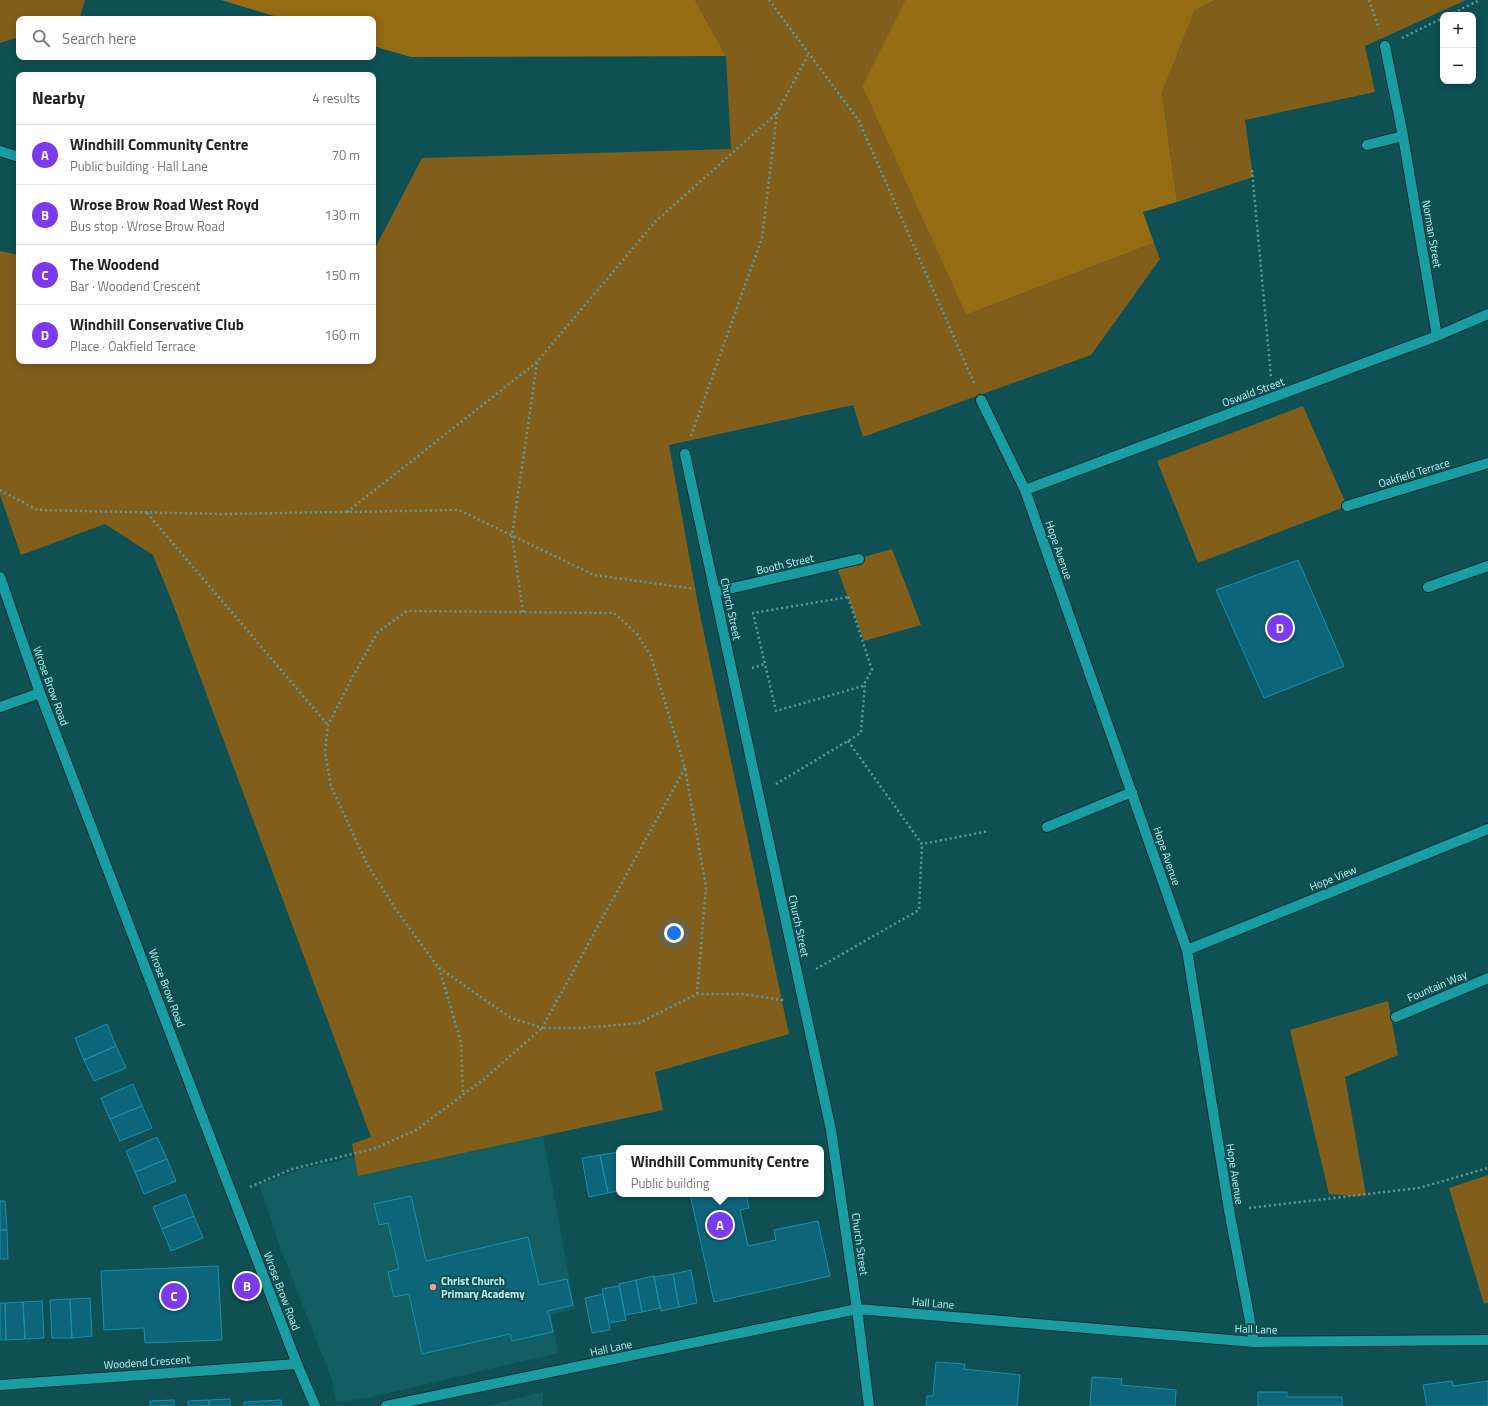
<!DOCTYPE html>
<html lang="en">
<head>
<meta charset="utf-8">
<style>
  body { margin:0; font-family:"Titillium Web",sans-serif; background:#f2f2f2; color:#222 }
  .controls { position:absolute; right:12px; top:12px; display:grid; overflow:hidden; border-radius:8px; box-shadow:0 2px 10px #0003 }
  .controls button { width:36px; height:36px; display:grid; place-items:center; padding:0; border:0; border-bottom:1px solid #e0e0e0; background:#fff; color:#222; font:20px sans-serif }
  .you { position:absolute; left:674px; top:933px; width:14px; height:14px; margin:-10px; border:3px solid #fff; border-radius:50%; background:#1a73e8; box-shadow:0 0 0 6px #1a73e833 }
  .badge { display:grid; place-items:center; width:26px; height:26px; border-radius:50%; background:#7c3aed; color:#fff; font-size:13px; font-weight:700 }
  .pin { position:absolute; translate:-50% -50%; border:2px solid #fff; box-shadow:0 1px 4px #0006 }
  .popup { position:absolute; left:616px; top:1145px; width:208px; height:52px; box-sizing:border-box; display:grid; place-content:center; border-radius:8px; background:#fff; filter:drop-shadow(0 1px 3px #0005); font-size:13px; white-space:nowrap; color:#767676 }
  .popup b { font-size:15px; color:#222 }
  .popup::after { content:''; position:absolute; left:50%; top:100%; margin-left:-8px; border:8px solid transparent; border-top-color:#fff }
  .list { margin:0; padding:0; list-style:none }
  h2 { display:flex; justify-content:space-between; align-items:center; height:52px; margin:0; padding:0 16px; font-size:17px }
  h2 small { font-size:13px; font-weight:400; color:#767676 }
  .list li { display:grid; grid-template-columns:26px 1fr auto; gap:12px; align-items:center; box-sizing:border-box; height:60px; padding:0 16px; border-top:1px solid #e0e0e0 }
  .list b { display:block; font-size:15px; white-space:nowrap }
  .list p { margin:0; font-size:13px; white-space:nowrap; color:#767676 }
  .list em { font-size:13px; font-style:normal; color:#767676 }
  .icon { flex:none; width:22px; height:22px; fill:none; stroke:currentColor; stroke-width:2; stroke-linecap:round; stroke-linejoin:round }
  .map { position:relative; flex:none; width:1488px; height:1406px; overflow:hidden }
  .search { position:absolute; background:#fff; box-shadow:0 2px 10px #0003; left:16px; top:16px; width:360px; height:44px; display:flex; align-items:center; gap:10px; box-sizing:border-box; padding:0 14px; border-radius:8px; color:#767676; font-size:15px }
  .panel { position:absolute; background:#fff; box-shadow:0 2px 10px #0003; left:16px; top:72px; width:360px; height:292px; border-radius:8px }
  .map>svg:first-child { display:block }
  .built { fill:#135e62 }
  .green { fill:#815f1b }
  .forest { fill:#956b14 }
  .building { fill:#0d657a; stroke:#1b8fab }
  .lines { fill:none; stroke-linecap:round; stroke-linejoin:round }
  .minor-casing { stroke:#0d3234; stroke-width:12 }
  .path { stroke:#5e999c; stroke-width:2.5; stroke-dasharray:2 3; stroke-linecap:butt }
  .minor { stroke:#199da2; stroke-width:10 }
  .poi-dot { fill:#f59b9b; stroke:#0e5053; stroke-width:1.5 }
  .labels { text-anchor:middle; stroke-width:4; stroke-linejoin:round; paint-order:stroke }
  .street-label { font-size:11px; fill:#bef0f3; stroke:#0e5053 }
  .poi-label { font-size:11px; font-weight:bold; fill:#bef0f3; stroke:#0e5053; text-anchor:start }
</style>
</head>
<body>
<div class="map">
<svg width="1488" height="1406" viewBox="0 0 1488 1406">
  <rect width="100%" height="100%" fill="#0e5053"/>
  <path class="built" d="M543,1136l32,173 -24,6 7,38 -190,45 -32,4 -4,-22 -52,-133 -20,-62 40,-16 55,-12 4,19z
    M543,1392v14h-56z"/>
  <path class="green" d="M0,0h85l-5,17 -6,2h-55v18l-19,6z
    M695,0h210l-43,86 104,229 188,-72 6,16 -69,96 -228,82 -10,-32 -184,40 30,165 90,424 -134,38 8,38 -305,66 -6,-32 19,-7 -198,-533 -20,-49 -48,-31 -84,31 -21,-60v-244l19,4v106h354v-109l49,-94 309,-9 -5,-93z
    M1216,0h250l-101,46 10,46 -130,28 8,57 -76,25 -15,-109 33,-83z
    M1303,406l44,100 -149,57 -41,-102z
    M892,549l29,76 -57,16 -28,-76z
    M1388,1001l10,54 -53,22 21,118 -13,1 -24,-2 -39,-164z
    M1488,1175v128l-4,1 -35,-116z"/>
  <path class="forest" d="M221,0h474l31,56 -315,1 -38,-11v-27h-89z
    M905,0h311l-21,10 -33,83 15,109 -34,10 11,31 -188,72 -104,-229z"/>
  <path class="building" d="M1298,560l46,106 -80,32 -48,-108z
    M107,1024l9,22 -32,14 -9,-22z
    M116,1046l10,22 -32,13 -10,-21z
    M133,1084l9,22 -32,13 -9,-21z
    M142,1106l10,22 -32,13 -10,-22z
    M157,1137l10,22 -32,13 -9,-21z
    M619,1152v39l-11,2 -8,-38z
    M600,1155l8,38 -19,4 -7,-39z
    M167,1159l9,22 -32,13 -9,-22z
    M185,1194l9,22 -32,13 -9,-22z
    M690,1194h56l3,14 -9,2 8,36 28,-6 -2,-10 44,-9 12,55 -116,26z
    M411,1196l15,65 102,-24 11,48 28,-6 6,26 -25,6 5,21 -41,9 -2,-7 -88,20 -13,-60 -15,3 -6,-25 11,-3 -11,-46 -9,2 -5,-21z
    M0,1201h5l2,29h-7z
    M194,1216l9,22 -32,13 -9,-22z
    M0,1230h7l1,29h-8z
    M218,1266l4,74 -77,3 -1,-15 -40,2 -3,-59z
    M691,1270l6,33 -18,4 -6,-33z
    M673,1274l6,33 -18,4 -7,-34z
    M654,1276l6,32 -18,4 -6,-32z
    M636,1280l6,32 -17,3 -6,-31z
    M619,1286l7,34 -17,3 -7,-34z
    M603,1294l7,36 -18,3 -7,-35z
    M90,1298l2,38 -20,2 -2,-39z
    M70,1299l2,39h-20l-2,-38z
    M42,1301l2,37 -19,1 -2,-37z
    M23,1302l2,37 -19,1 -1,-37z
    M0,1303h5l1,37h-6z
    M936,1362l29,2 -1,5 56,6 -3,31h-91l1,-10h6z
    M1092,1377l30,2 -1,6 55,5 -1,16h-85z
    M1452,1381l1,5 35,-5v25h-61l-4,-21z
    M1258,1392h29v5h55v9h-84z
    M230,1399v7h-21v-6z
    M174,1400v6h-24v-5z
    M209,1400v6h-21v-5z
    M281,1400l1,6h-38v-4z"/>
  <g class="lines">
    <g class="minor-casing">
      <path id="minor" d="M1385,46l18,90 34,200
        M1367,145l36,-9
        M0,151l19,6
        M981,400l44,90 162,460 42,260 25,132
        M685,454l146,676 26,179 12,97
        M1025,490l412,-154 51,-22
        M1347,506l141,-43
        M0,577l40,116 257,671 18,42
        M1428,587l60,-21
        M715,592l144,-33
        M0,707l40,-14
        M1047,827l85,-35
        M1187,950l301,-121
        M1396,1017l92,-39
        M0,1385l297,-21
        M386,1406l471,-97 397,33 234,-2"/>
    </g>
    <path class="path" d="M769,0l90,121 115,262
      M1369,0l10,29
      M1449,15l31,-15
      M1402,38l41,-20
      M1252,170l19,207
      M691,436l71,-198 15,-125 32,-60
      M0,490l37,20 186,4 236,-4 135,65 101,14
      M347,512l190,-150 118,-140 122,-109
      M147,513l181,212
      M848,597l24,73 -9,16 -87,25 -23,-98z
      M523,612l-11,-76 25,-173
      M752,668l13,-4
      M848,741l74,103 67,-13
      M685,768l-143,260 -31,-10 -73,-51 -41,-56 -30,-47 -36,-78 -6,-34 3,-27 25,-49 25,-44 29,-21 207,2 23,21 14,22 34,112 21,119 -9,107
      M776,784l85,-51 4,-50
      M439,968l22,74 2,53
      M816,969l103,-59 3,-66
      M250,1187l42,-18 84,-21 40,-18 67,-50 59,-52h41l56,-5 58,-29h45l41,6
      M1249,1208l170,-20 69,-20"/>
    <use href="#minor" class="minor"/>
  </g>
  <circle class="poi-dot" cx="433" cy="1287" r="4"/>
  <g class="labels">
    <g class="street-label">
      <text transform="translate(1432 234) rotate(80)" y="4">Norman Street</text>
      <text transform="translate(1253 392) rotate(-20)" y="4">Oswald Street</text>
      <text transform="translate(1414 473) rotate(-17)" y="4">Oakfield Terrace</text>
      <text transform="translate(1059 550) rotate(71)" y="4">Hope Avenue</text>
      <text transform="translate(785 564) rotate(-13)" y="4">Booth Street</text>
      <text transform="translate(731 609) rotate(78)" y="4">Church Street</text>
      <text transform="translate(51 686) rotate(70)" y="4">Wrose Brow Road</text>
      <text transform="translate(1167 856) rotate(71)" y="4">Hope Avenue</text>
      <text transform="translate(1333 878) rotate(-22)" y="4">Hope View</text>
      <text transform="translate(799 926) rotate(78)" y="4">Church Street</text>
      <text transform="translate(1437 986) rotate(-23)" y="4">Fountain Way</text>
      <text transform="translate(167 988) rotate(69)" y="4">Wrose Brow Road</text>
      <text transform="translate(1235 1174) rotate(81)" y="4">Hope Avenue</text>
      <text transform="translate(860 1244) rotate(82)" y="4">Church Street</text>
      <text transform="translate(282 1291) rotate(69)" y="4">Wrose Brow Road</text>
      <text transform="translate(933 1303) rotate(5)" y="4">Hall Lane</text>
      <text transform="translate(1256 1329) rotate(2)" y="4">Hall Lane</text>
      <text transform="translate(611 1348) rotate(-12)" y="4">Hall Lane</text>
      <text transform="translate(147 1362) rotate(-4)" y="4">Woodend Crescent</text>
    </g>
    <g class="poi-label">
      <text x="441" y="1285">Christ Church<tspan x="441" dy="13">Primary Academy</tspan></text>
    </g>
  </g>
</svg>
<div class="controls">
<button>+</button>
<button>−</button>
</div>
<div class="you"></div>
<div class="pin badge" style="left:720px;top:1225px">A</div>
<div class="popup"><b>Windhill Community Centre</b>Public building</div>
<div class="pin badge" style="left:247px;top:1286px">B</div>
<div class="pin badge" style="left:174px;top:1296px">C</div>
<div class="pin badge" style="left:1280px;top:628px">D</div>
<div class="search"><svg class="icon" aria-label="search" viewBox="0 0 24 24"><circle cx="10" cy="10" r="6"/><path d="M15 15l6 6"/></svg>Search here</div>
<section class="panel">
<h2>Nearby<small>4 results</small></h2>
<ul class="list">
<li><span class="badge">A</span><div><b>Windhill Community Centre</b><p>Public building · Hall Lane</p></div><em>70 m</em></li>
<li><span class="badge">B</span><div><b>Wrose Brow Road West Royd</b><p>Bus stop · Wrose Brow Road</p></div><em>130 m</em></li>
<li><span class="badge">C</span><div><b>The Woodend</b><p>Bar · Woodend Crescent</p></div><em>150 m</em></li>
<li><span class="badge">D</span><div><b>Windhill Conservative Club</b><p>Place · Oakfield Terrace</p></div><em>160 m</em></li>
</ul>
</section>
</div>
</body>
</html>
